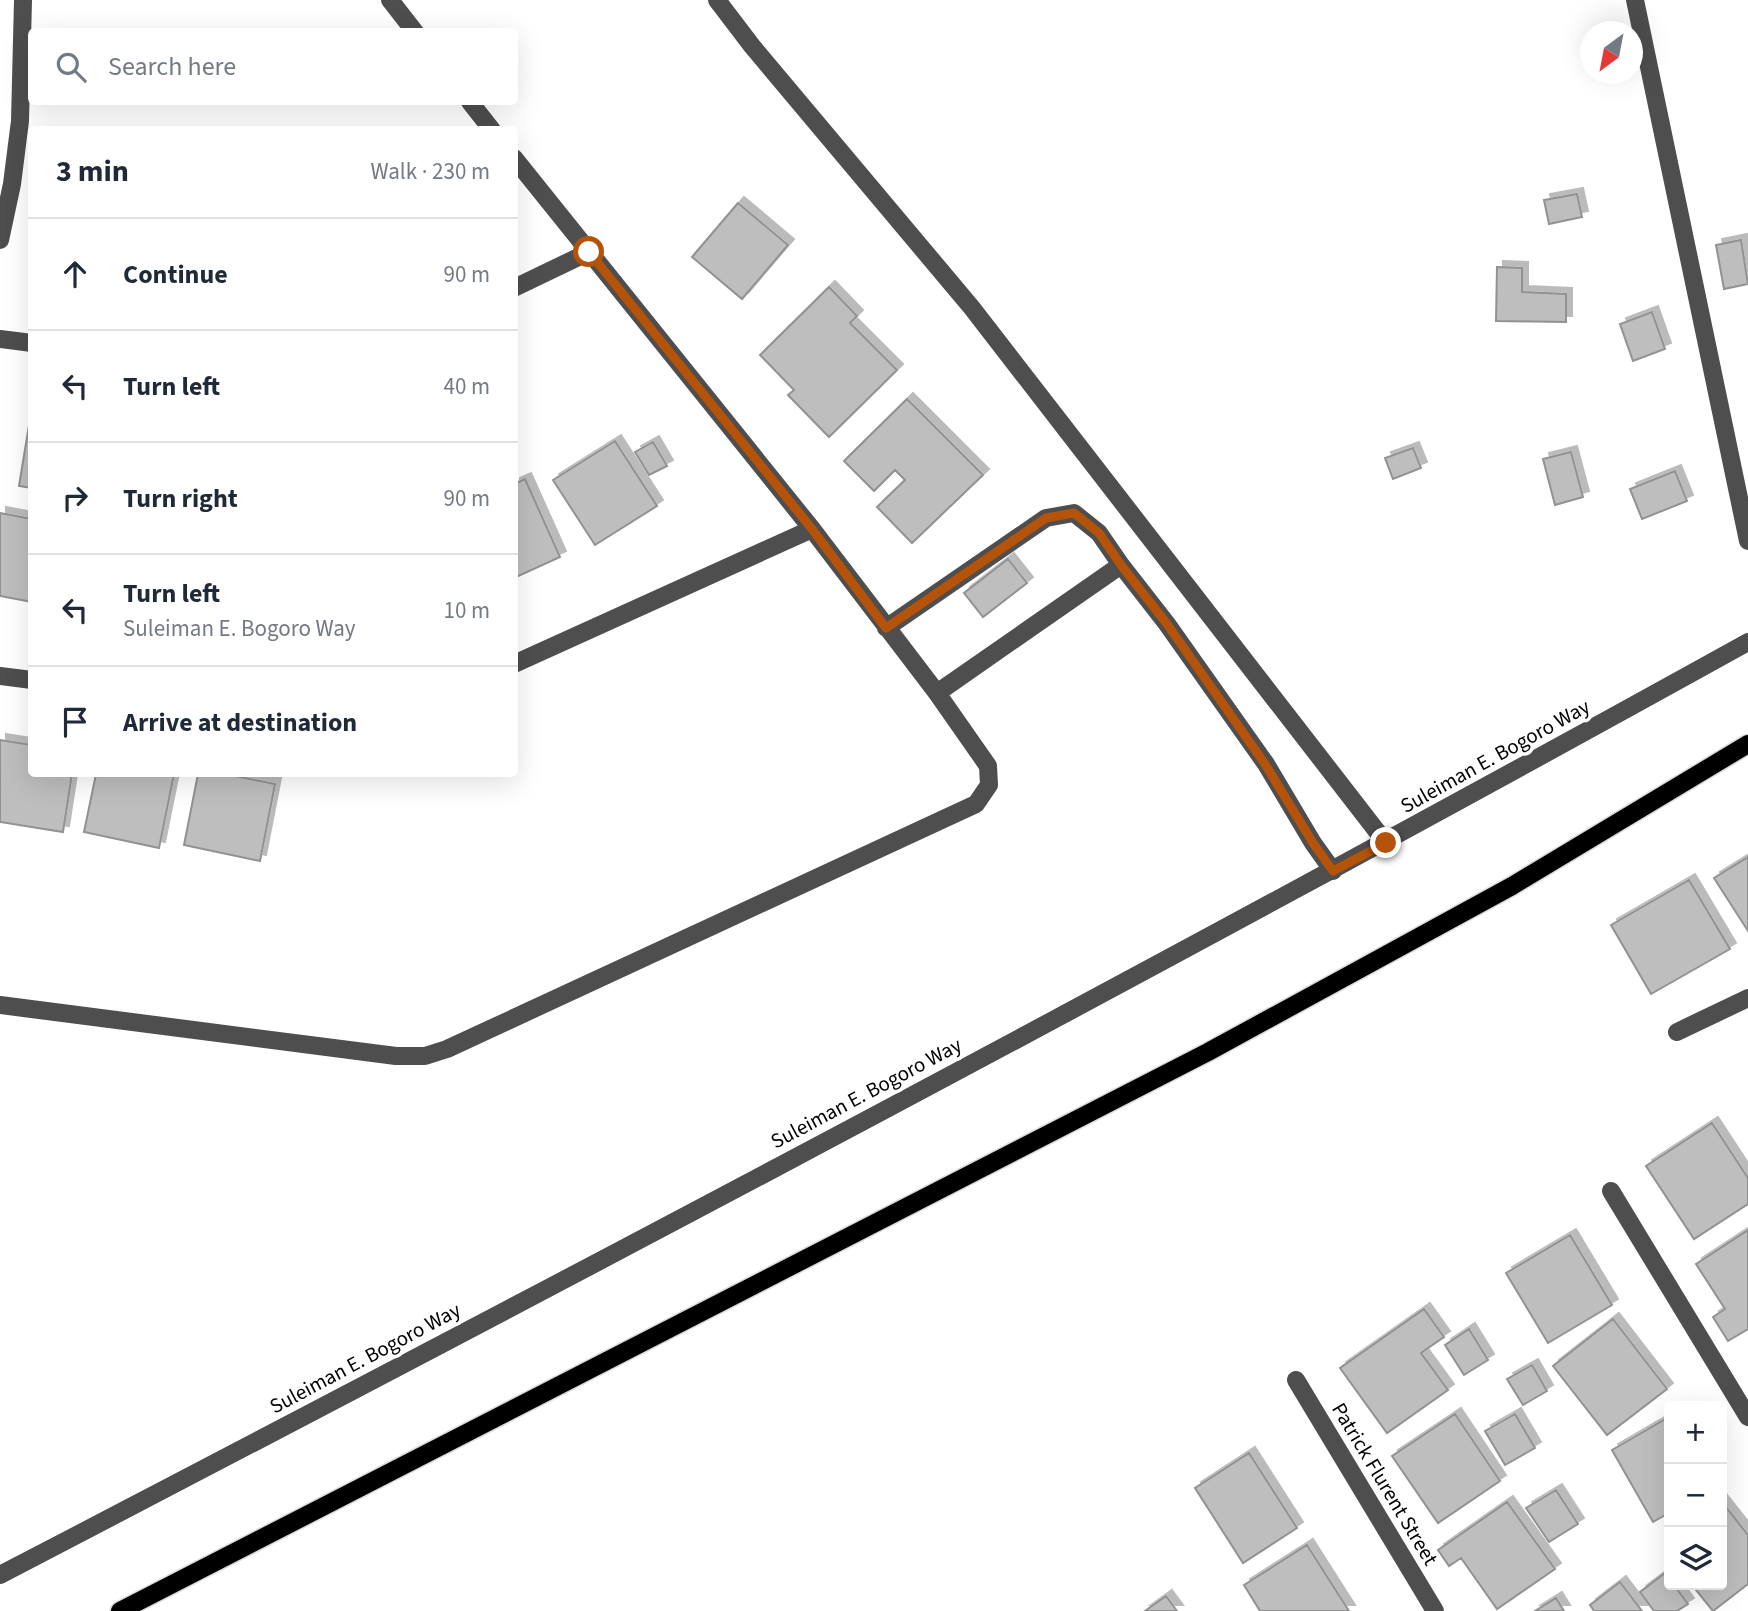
<!DOCTYPE html>
<html lang="en">
<head>
<meta charset="utf-8">
<style>
  body { margin:0; font-family:"Source Sans 3",sans-serif; background:#f6f6f7; color:#1f2937 }
  .controls { position:absolute; right:21px; bottom:21px; display:grid; overflow:hidden; border-radius:7px; box-shadow:0 7px 28px #0002 }
  .controls button { width:63px; height:63px; display:grid; place-items:center; padding:0; border:0; border-bottom:2px solid #e0e1e3; background:#fff; color:#1f2937; font:35px sans-serif }
  .compass { position:absolute; left:1580px; top:21px; width:63px; height:63px; border-radius:50%; background:#fff; box-shadow:0 7px 28px #0002; rotate:212deg }
  .stop { position:absolute; width:21px; height:21px; margin:-16px; border:5px solid #b45309; border-radius:50%; background:#fff }
  .stop.end { background:#b45309; border-color:#fff; box-shadow:0 2px 7px #0008 }
  .list { margin:0; padding:0; list-style:none }
  h2 { display:flex; justify-content:space-between; align-items:center; height:91px; margin:0; padding:0 28px; font-size:30px }
  h2 small { font-size:23px; font-weight:400; color:#747a83 }
  .list li { display:grid; grid-template-columns:46px 1fr auto; gap:21px; align-items:center; box-sizing:border-box; height:112px; padding:0 28px; border-top:2px solid #e0e1e3 }
  .list b { display:block; font-size:26px; white-space:nowrap }
  .list p { margin:0; font-size:23px; white-space:nowrap; color:#747a83 }
  .list em { font-size:23px; font-style:normal; color:#747a83 }
  .icon { flex:none; width:38px; height:38px; fill:none; stroke:currentColor; stroke-width:2; stroke-linecap:round; stroke-linejoin:round }
  .map { position:relative; flex:none; width:1748px; height:1611px; overflow:hidden }
  .search { position:absolute; background:#fff; box-shadow:0 7px 28px #0002; left:28px; top:28px; width:490px; height:77px; display:flex; align-items:center; gap:18px; box-sizing:border-box; padding:0 24px; border-radius:7px; color:#747a83; font-size:26px }
  .panel { position:absolute; background:#fff; box-shadow:0 7px 28px #0002; left:28px; top:126px; width:490px; height:651px; border-radius:7px }
  .map>svg:first-child { display:block }
  .building { fill:#bebebe; stroke:#929292; stroke-width:2; filter:url(#shadow) }
  .lines { fill:none; stroke-linecap:round; stroke-linejoin:round }
  .major-casing { stroke:#dbdbdb; stroke-width:21 }
  .minor { stroke:#4e4e4e; stroke-width:18 }
  .major { stroke:#000; stroke-width:18 }
  .route { stroke:#b45309; stroke-width:9 }
  .labels { text-anchor:middle; stroke-width:7; stroke-linejoin:round; paint-order:stroke }
  .street-label { font-size:21px; fill:#000; stroke:#fff }
</style>
</head>
<body>
<div class="map">
<svg width="1748" height="1611" viewBox="0 0 1748 1611">
  <defs>
    <filter id="shadow"><feDropShadow dx="6" dy="-6" stdDeviation="0" flood-color="#0004"/></filter>
  </defs>
  <rect width="100%" height="100%" fill="#fff"/>
  <path class="building" d="M1577,194l5,23 -33,7 -5,-24z
    M738,203l50,42 -46,54 -50,-42z
    M1741,240l7,44 -24,5 -8,-44z
    M1497,267l25,1v24l44,2v28l-70,-1z
    M829,287l28,29 -7,7 47,47 -68,67 -41,-42 6,-5 -34,-35z
    M1652,312l13,37 -32,12 -13,-37z
    M907,399l76,76 -71,68 -35,-36 28,-27 -10,-10 -21,21 -30,-30z
    M32,407v81l-13,-2z
    M615,441l42,65 -62,39 -42,-65z
    M653,442l14,24 -18,9 -14,-23z
    M1413,448l8,20 -28,11 -8,-21z
    M1571,452l12,45 -28,8 -12,-46z
    M1675,471l12,30 -45,18 -12,-30z
    M525,479l35,78 -46,21v-94z
    M0,513l32,6v83l-32,-6z
    M1008,559l19,24 -44,34 -19,-24z
    M0,740l32,5v29h40l-9,58 -63,-10z
    M96,774h78l-15,74 -75,-16z
    M198,774h27l50,10 -15,77 -76,-16z
    M1748,857v74l-34,-53z
    M1689,880l41,69 -79,45 -40,-69z
    M1712,1123l36,55v26l-54,35 -48,-73z
    M1748,1230v99l-20,12 -15,-24 12,-8 -29,-45z
    M1570,1235l42,70 -64,38 -42,-70z
    M1424,1309l20,28 -23,16 27,37 -61,43 -47,-65z
    M1613,1319l54,70 -60,46 -54,-69z
    M1469,1329l19,31 -24,15 -19,-30z
    M1532,1365l15,26 -24,14 -16,-26z
    M1455,1414l45,67 -62,42 -46,-67z
    M1515,1414l20,34 -30,17 -20,-34z
    M1669,1417v96l-16,9 -41,-72z
    M1249,1453l48,75 -54,35 -48,-75z
    M1556,1490l22,34 -29,18 -23,-34z
    M1507,1502l48,67 -58,40 -36,-51 -12,8 -11,-16z
    M1722,1502l26,33v49l-35,27 -21,-26h30z
    M1307,1545l42,66h-89l-16,-26z
    M1665,1573l4,6v6h5l14,19 -11,7h-23l-14,-19z
    M1620,1582l22,29h-48l-4,-6z
    M1166,1596l11,15h-32z
    M1556,1598l8,13h-29z"/>
  <g class="lines">
    <g class="major-casing">
      <path id="major" d="M120,1611l1088,-559 304,-166 236,-142"/>
    </g>
    <path class="minor" d="M390,0l25,32
      M717,0l35,46 220,262 414,535
      M1635,0l113,541
      M470,102l22,28
      M0,240l12,-56 8,-63 3,-121
      M514,288l75,-36
      M0,339l32,4
      M886,628l160,-110 28,-5 25,20 22,32 46,59 99,140 47,79 20,28
      M514,664l298,-135
      M0,676l32,4
      M937,693l184,-128
      M0,1005l396,51h29l22,-7 529,-245 13,-19 -1,-19 -51,-73 -125,-164 -298,-371
      M1677,1032l71,-34
      M1611,1191l137,226
      M1296,1380l139,231
      M0,1575c586,-305 1170,-613 1748,-933"/>
    <use href="#major" class="major"/>
  </g>
  <g class="lines">
    <path class="route" d="M589,252l223,277 74,99 160,-110 28,-5 25,20 22,32 46,59 98,140 48,79 20,28 53,-28"/>
  </g>
  <g class="labels">
    <g class="street-label">
      <text transform="translate(1495 756) rotate(-29)" y="7">Suleiman E. Bogoro Way</text>
      <text transform="translate(866 1093) rotate(-28)" y="7">Suleiman E. Bogoro Way</text>
      <text transform="translate(365 1358) rotate(-28)" y="7">Suleiman E. Bogoro Way</text>
      <text transform="translate(1385 1484) rotate(59)" y="7">Patrick Flurent Street</text>
    </g>
  </g>
</svg>
<div class="controls">
<button>+</button>
<button>−</button>
<button><svg class="icon" aria-label="layers" viewBox="0 0 24 24"><path d="M12 4l9 5-9 5-9-5zM3 14l9 5 9-5"/></svg></button>
</div>
<svg class="compass" viewBox="-18 -18 36 36"><path d="M0-13l5 13h-10z" fill="#e53935"/><path d="M0 13l5-13h-10z" fill="#747a83"/></svg>
<div class="stop" style="left:589px;top:252px"></div>
<div class="stop end" style="left:1386px;top:843px"></div>
<div class="search"><svg class="icon" aria-label="search" viewBox="0 0 24 24"><circle cx="10" cy="10" r="6"/><path d="M15 15l6 6"/></svg>Search here</div>
<section class="panel">
<h2>3 min<small>Walk · 230 m</small></h2>
<ul class="list">
<li><svg class="icon" aria-label="ahead" viewBox="0 0 24 24"><path d="M12 20V5M6 11l6-6 6 6"/></svg><div><b>Continue</b></div><em>90 m</em></li>
<li><svg class="icon" aria-label="left" viewBox="0 0 24 24"><path d="M17 20v-9H6M10 6l-5 5 5 5"/></svg><div><b>Turn left</b></div><em>40 m</em></li>
<li><svg class="icon" aria-label="right" viewBox="0 0 24 24"><path d="M7 20v-9h11M14 6l5 5-5 5"/></svg><div><b>Turn right</b></div><em>90 m</em></li>
<li><svg class="icon" aria-label="left" viewBox="0 0 24 24"><path d="M17 20v-9H6M10 6l-5 5 5 5"/></svg><div><b>Turn left</b><p>Suleiman E. Bogoro Way</p></div><em>10 m</em></li>
<li><svg class="icon" aria-label="arrive" viewBox="0 0 24 24"><path d="M6 21V4h12l-3 4 3 4H6"/></svg><div><b>Arrive at destination</b></div></li>
</ul>
</section>
</div>
</body>
</html>
